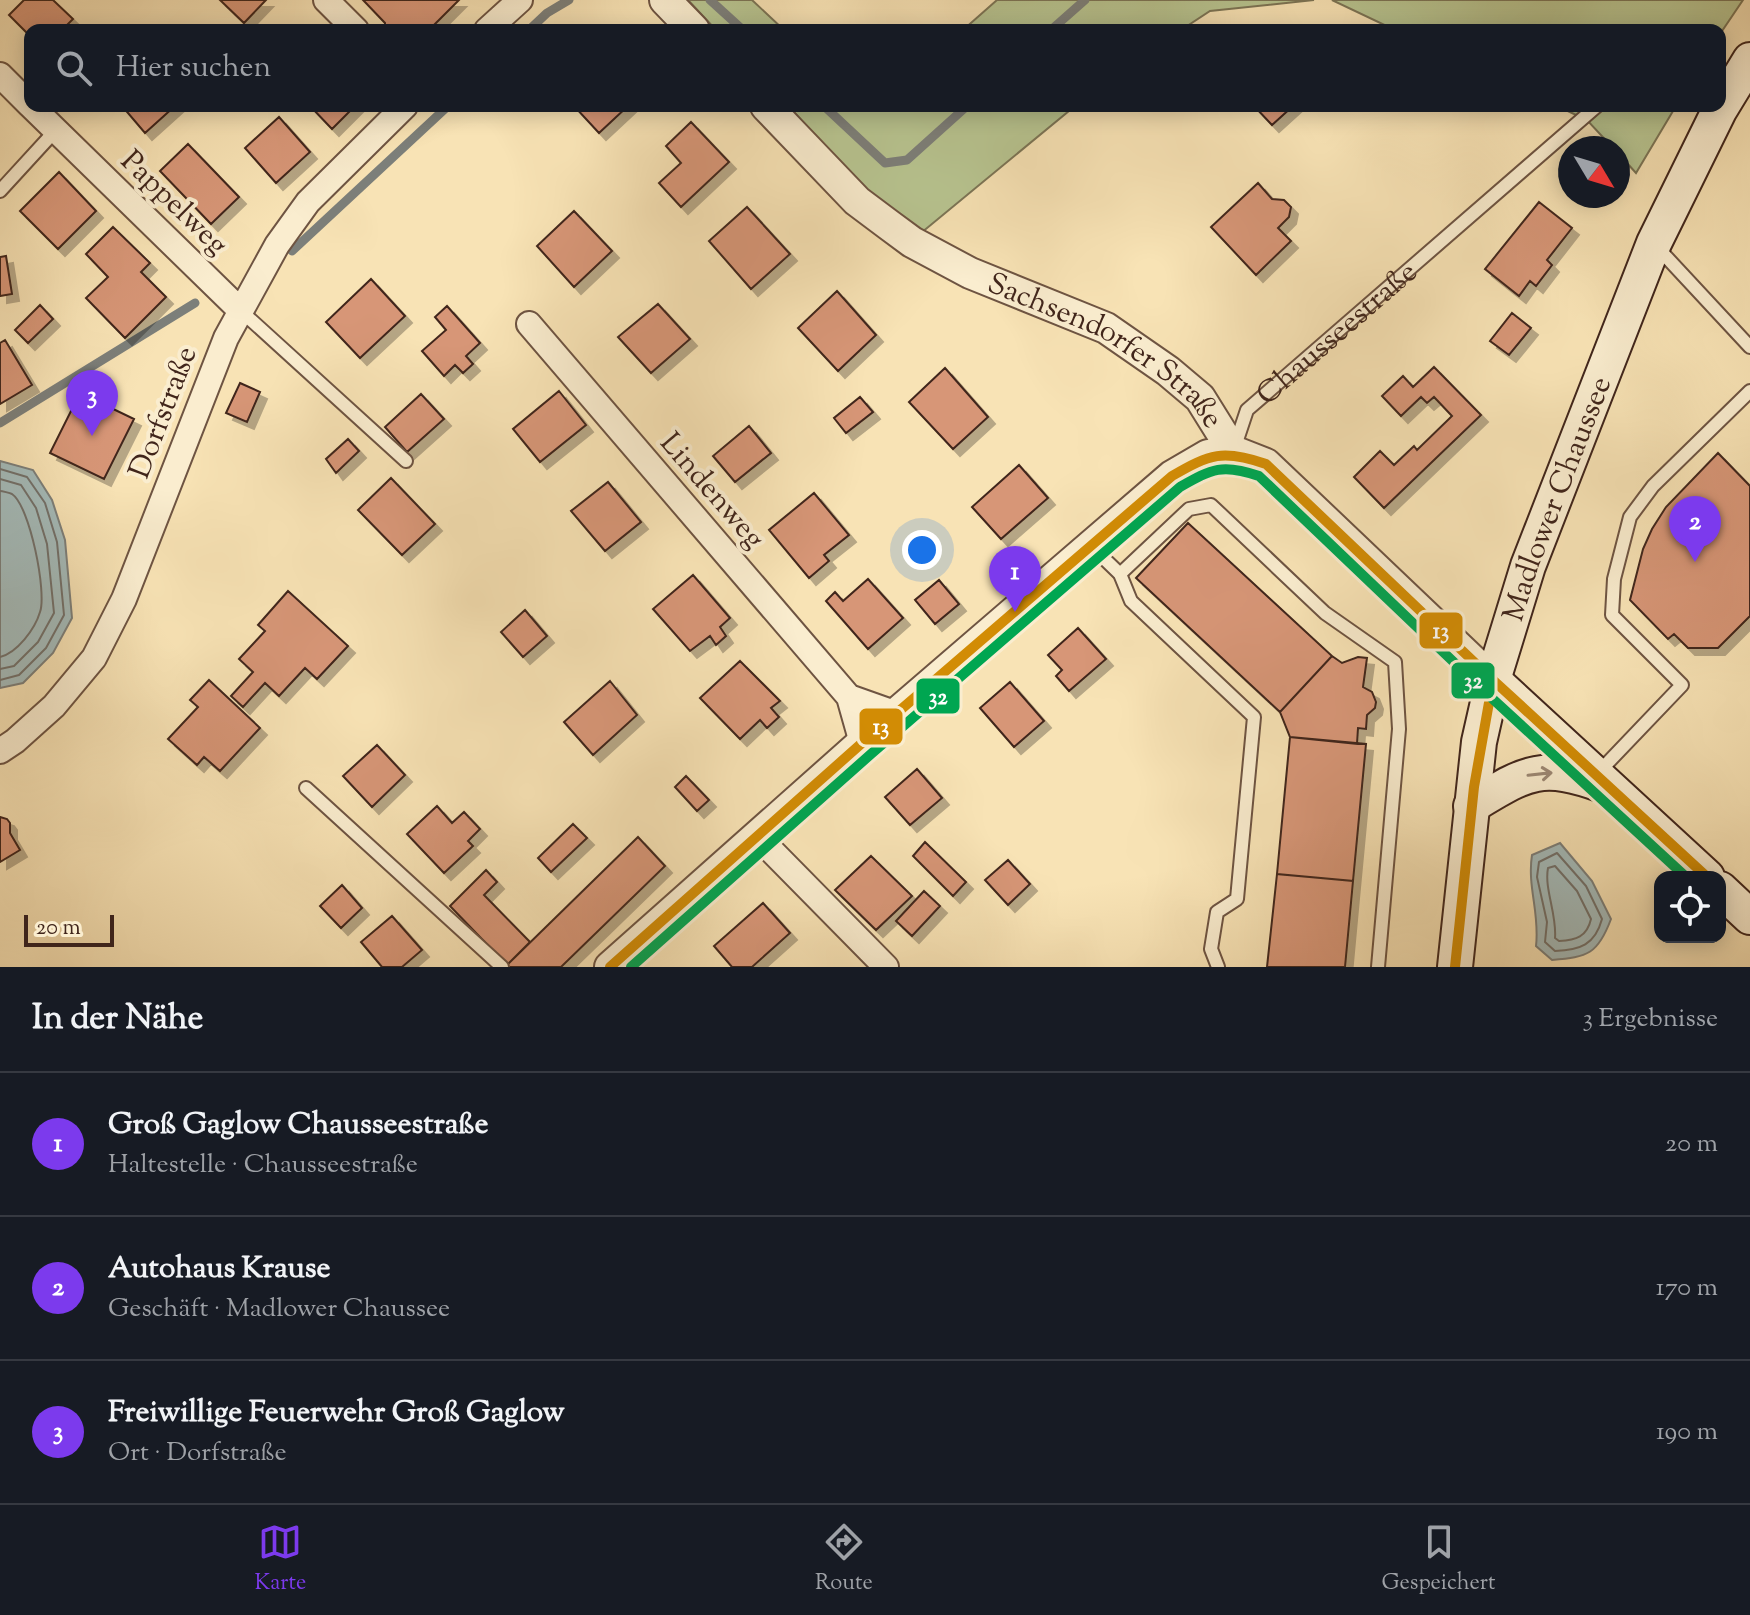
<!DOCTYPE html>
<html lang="de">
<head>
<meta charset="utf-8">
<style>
  body { margin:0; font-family:"Sorts Mill Goudy",serif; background:#242831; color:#f1f3f6 }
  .controls { position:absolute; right:24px; bottom:24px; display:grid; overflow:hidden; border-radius:16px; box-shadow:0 4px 20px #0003 }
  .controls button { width:72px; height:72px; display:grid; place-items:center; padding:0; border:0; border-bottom:2px solid #363941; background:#171b24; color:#f1f3f6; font:40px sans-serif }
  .compass { position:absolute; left:1558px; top:136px; width:72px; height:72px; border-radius:50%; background:#171b24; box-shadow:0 4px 20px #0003; rotate:128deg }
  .scale { position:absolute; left:24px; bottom:20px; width:90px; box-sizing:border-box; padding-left:8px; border:4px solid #40251b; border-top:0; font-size:22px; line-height:28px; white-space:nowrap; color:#40251b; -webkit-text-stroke:6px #faedcf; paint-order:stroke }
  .you { position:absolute; left:922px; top:550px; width:28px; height:28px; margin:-20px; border:6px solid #fff; border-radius:50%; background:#1a73e8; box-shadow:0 0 0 12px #1a73e833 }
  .badge { display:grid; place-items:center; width:52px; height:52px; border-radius:50%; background:#7c3aed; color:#fff; font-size:26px; font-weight:700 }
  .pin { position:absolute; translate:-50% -66px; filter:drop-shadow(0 2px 4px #0008) }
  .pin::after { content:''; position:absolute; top:42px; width:28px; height:24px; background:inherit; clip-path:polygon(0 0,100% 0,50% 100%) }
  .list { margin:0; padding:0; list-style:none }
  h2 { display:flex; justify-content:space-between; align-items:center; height:104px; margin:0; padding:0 32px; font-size:34px }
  h2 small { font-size:26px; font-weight:400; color:#9ea1a6 }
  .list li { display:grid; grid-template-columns:52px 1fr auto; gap:24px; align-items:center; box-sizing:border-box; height:144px; padding:0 32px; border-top:2px solid #363941 }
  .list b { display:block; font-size:30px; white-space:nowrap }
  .list p { margin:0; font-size:26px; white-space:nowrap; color:#9ea1a6 }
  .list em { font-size:26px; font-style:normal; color:#9ea1a6 }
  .icon { flex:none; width:44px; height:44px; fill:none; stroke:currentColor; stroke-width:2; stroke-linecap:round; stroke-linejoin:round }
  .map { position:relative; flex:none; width:1750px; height:967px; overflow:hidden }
  .search { position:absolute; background:#171b24; box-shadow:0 4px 20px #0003; left:24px; right:24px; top:24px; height:88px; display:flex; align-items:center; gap:20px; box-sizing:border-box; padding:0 28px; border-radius:16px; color:#9ea1a6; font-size:30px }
  .sheet { height:536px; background:#171b24 }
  nav { display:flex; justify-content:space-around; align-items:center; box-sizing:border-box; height:112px; border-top:2px solid #363941; background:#171b24; font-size:22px; color:#9ea1a6 }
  nav a { display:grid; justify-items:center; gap:4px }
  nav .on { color:#7c3aed }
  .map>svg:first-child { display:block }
  .green { fill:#b8c591; stroke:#7c7556; stroke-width:2 }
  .water { fill:#a4bbba; stroke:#7c7f7a; stroke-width:2 }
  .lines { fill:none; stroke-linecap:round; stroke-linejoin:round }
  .shore { stroke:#72706a; stroke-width:2 }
  .stream { stroke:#7c7f7a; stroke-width:9 }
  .building { fill:#d79677; stroke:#40251b; stroke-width:2; filter:url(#shadow) }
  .service-casing { stroke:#6e5442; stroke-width:16 }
  .minor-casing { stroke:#6e5442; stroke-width:28 }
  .tertiary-casing { stroke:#6e5442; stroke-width:34 }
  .secondary-casing { stroke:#40251b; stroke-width:38 }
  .service { stroke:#faedcf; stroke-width:12 }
  .minor { stroke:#faedcf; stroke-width:24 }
  .tertiary { stroke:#faedcf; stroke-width:30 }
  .secondary { stroke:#faedcf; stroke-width:34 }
  .bus-1-casing { stroke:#faedcf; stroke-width:16 }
  .bus-2-casing { stroke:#faedcf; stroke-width:16 }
  .bus-1 { stroke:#d28c05; stroke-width:10 }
  .bus-2 { stroke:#00a651; stroke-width:10 }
  .oneway { stroke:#9d8975 }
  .labels { text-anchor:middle; stroke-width:8; stroke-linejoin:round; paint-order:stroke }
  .street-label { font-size:30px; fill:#40251b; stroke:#faedcf }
  .line-badge { stroke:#faedcf; stroke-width:3 }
  .badge-label { font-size:22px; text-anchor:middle; font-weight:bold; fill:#fff }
</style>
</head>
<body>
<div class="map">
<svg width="1750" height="967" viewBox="0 0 1750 967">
  <defs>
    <filter id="shadow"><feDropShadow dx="7" dy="7" stdDeviation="0" flood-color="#0004"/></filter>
  </defs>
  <rect width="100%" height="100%" fill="#f8e3b5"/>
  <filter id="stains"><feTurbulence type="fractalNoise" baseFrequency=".0025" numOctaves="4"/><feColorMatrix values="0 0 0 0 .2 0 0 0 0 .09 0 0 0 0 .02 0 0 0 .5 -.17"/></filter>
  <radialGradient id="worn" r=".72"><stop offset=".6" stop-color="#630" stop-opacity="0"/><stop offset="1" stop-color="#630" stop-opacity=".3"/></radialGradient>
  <path class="green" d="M688,0h64l32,30h-68z
    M997,0h317l-104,11 -29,19h-218z
    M1332,0h411l-23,34v-4h-325z
    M788,106h287l-154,127 -57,-46z
    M1557,106h119l-40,67 -18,-20v-5h-5l-26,-28z"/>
  <path class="water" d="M0,461l33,9 19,30 13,40 7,78 -19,35 -30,30 -23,5z
    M1560,843l32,38 19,38c-13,35 -23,38 -59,41l-16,-14c4,-33 -9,-59 -4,-91z"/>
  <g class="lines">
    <path class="shore" d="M0,469l27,8 18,26 12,39 7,73 -18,33 -27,27 -19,5
      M0,479l21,6 15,23 11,36 7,69 -16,29 -24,24 -14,3
      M0,491c2,0 10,2 12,3 18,12 35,99 28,118 -5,17 -23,41 -40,45
      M1557,853l29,33 16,33c-7,26 -22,31 -47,32l-10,-9 2,-20 -10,-45 2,-15z
      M1555,866l22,25 14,28c-4,18 -15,21 -32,22l-4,-3c2,-24 -11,-49 -7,-70z"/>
    <path class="stream" d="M710,0l33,30
      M529,30l18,-17 22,-13
      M1051,30l34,-30
      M824,106l61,57 22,-3 60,-54
      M292,251l156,-145
      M0,423l195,-120"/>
  </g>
  <path class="building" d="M24,0h29l20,19 -11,11h-32v6l-21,-21z
    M220,0h46l-22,23z
    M363,0h96l-25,25v5h-49v-7z
    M122,106h53l-30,27z
    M310,106h45l-23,23z
    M574,106h54l-29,27z
    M1254,106h39l-21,19z
    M279,117l31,35 -34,31 -31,-35z
    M691,122l38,40 -48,45 -22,-24 22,-20 -15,-17z
    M188,144l51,53 -28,27 -51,-53z
    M59,172l37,39 -38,38 -38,-38z
    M1258,183l14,16 12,1 7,7 -2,10 -11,11 13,13 -35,34 -45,-48z
    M1539,202l33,26 -25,32 5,5 -16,21 -6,-5 -11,15 -34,-27z
    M747,207l43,47 -39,35 -42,-48z
    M574,211l38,40 -38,36 -37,-41z
    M113,227l37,36 -9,9 25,25 -41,41 -39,-40 22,-21 -22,-23z
    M6,256l6,38 -12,2v-39z
    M371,279l34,37 -45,42 -34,-36z
    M837,291l39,44 -38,36 -40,-43z
    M658,304l32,35 -39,34 -33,-36z
    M40,305l13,14 -25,24 -13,-13z
    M447,306l33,37 -14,13 7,8 -10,9 -8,-8 -11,11 -22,-25 24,-21 -11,-13z
    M1512,313l19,15 -22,27 -19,-14z
    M5,340l27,45 -32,19v-61z
    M1434,367l47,48 -97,93 -30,-31 26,-26 14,14 20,-19 3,4 35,-34 -18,-19 -7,6 -6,-6 -20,19 -19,-20 21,-20 10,11z
    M945,368l43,49 -35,32 -44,-47z
    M240,383l20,9 -13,30 -21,-9z
    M559,391l27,34 -46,37 -27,-33z
    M80,393l54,26 -30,60 -54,-26z
    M421,394l23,25 -37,33 -22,-25z
    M860,397l13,15 -27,21 -12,-15z
    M749,426l22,27 -36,29 -22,-26z
    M348,439l11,12 -23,22 -10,-14z
    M1718,453l32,33v130l-32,32h-30l-14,-14 -6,5 -38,-39 13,-51 9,-20 14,-22z
    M1019,465l29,33 -47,41 -29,-32z
    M391,478l44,46 -33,31 -44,-45z
    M608,482l33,40 -36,29 -34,-40z
    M814,493l35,42 -25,20 5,6 -20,17 -40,-48z
    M1188,523l144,133 -52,56 -144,-134z
    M693,575l37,43 -10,9 6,9 -10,9 -6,-9 -20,15 -37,-42z
    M868,579l35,39 -35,31 -42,-48 9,-9 8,9z
    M939,580l20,24 -24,20 -20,-24z
    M288,591l60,55 -31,33 -12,-11 -26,28 -14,-13 -22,24 -12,-11 22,-24 -14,-13 26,-28 -7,-6z
    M525,610l22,26 -24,21 -22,-25z
    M1078,628l28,31 -37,32 -13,-15 6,-6 -14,-15z
    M1332,656l10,7 16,-6 9,1 -4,29 9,5 4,10 -1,6 -8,7 -1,14 -8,-1 -1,16 -67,-7 -10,-25z
    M740,661l40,40 -9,7 8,9 -12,11 -7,-8 -20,19 -40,-41z
    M209,680l51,48 -40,43 -16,-14 -7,8 -29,-26 30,-32 -8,-7z
    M610,681l27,34 -44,40 -29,-33z
    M1010,682l34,39 -30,26 -34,-39z
    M1290,737l76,7 -13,137 -76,-7z
    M377,745l28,30 -33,32 -29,-31z
    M917,769l25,29 -32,27 -25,-28z
    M686,776l23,24 -12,11 -22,-24z
    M437,806l15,17 12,-11 16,17 -12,12 5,5 -29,27 -37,-39z
    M0,817l7,2 3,4v10l10,17 -20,12z
    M573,824l14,14 -36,34 -13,-14z
    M638,837l27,29 -104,101h-52l-2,-2z
    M925,842l41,40 -13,14 -40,-40z
    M871,856l41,40 -36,34 -41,-40z
    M1008,860l22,24 -22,21 -23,-25z
    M486,870l11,12 -13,13 46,47 -23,23 -57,-59z
    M1277,874l76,7 -8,86h-78z
    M342,885l20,23 -21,20 -21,-22z
    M924,891l16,15 -28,30 -16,-15z
    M763,903l27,30 -38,34h-20l-18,-21z
    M392,916l30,34 -20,17h-20l-21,-25z"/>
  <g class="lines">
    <g class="service-casing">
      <g id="service">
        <path d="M0,191l55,-60"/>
        <path d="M1657,247l93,100"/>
        <path d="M240,310l166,151"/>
        <path id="s1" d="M1235,446l12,-36 350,-304"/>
        <path d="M1091,546l29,28 11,27 123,116 -17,182 -20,13 -6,37 7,18"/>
        <path d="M1120,574l69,-65 22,-4 114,108 70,49 4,67 -21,238"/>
        <path d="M1597,774l85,-89 -70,-70 2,-36 16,-62 23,-31 97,-95"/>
        <path d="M306,788l196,179"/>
      </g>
    </g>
    <g class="minor-casing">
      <path id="minor" d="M326,0l30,30
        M487,30l33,-30
        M0,75l30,30
        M31,106l209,204
        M529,324l320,373 13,46
        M849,697l48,17
        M0,751l15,-10 39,-35 40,-48 30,-59 102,-261 51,-93 31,-43 97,-96
        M758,837l128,130"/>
    </g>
    <g class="tertiary-casing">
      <g id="tertiary">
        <path d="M665,0l29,30"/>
        <path id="s2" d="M766,106l91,95 32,24 23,17 58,31 136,55 62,43 32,27 33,53 33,13 227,216"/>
        <path d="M610,967l252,-224 310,-267 36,-21 25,-4"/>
      </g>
    </g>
    <g class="secondary-casing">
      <g id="secondary">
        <path d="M1493,680l214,197"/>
        <path d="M1471,806c55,-33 68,-44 132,-21"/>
        <path d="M1720,889l30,28"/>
        <path id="s3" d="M1455,967l24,-225 14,-62 35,-114 126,-323 65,-132 31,-51"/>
      </g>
    </g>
    <use href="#service" class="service"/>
    <use href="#minor" class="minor"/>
    <use href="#tertiary" class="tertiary"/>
    <use href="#secondary" class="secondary"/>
    <g class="bus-1-casing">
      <path id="bus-1" d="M610,967l252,-224 310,-267c38,-22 51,-27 94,-12l227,216 214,197
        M1455,967l19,-180 19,-107"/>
    </g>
    <g class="bus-2-casing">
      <path id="bus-2" d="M631,967l240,-213 309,-267c32,-18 42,-24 79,-11l224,214 203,187"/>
    </g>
    <use href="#bus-1" class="bus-1"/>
    <use href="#bus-2" class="bus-2"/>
  </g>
  <defs><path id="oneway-shaft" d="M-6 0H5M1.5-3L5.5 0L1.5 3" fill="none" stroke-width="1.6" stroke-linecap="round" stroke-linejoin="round" transform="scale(2)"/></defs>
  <use class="oneway" href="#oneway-shaft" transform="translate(1540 774) rotate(-6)"/>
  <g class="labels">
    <g class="street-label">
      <text transform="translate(175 202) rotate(44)" y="10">Pappelweg</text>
      <text dy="10" stroke="none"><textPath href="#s1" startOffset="156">Chausseestraße</textPath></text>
      <text dy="10" stroke="none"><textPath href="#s2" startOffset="424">Sachsendorfer Straße</textPath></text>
      <text transform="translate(162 412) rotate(-69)" y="10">Dorfstraße</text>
      <text transform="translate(713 490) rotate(49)" y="10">Lindenweg</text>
      <text dy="10" stroke="none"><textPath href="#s3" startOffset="482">Madlower Chaussee</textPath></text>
    </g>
  </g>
  <g class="line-badge">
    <rect x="1418" y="611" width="46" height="39" rx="8" fill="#d28c05"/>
    <rect x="1450" y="661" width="46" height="39" rx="8" fill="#00a651"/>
    <rect x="915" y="677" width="46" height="38" rx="8" fill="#00a651"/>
    <rect x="858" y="707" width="46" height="39" rx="8" fill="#d28c05"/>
  </g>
  <g class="badge-label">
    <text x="1441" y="638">13</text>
    <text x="1473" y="688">32</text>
    <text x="938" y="704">32</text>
    <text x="881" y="734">13</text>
  </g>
  <rect width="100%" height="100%" filter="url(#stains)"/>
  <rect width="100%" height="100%" fill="url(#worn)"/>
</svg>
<div class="controls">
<button><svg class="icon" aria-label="locate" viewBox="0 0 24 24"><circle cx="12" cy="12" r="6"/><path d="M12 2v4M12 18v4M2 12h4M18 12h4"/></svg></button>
</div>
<svg class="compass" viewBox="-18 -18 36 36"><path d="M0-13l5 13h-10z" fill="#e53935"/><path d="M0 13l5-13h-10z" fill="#9ea1a6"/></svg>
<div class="scale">20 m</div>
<div class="you"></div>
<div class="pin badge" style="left:1015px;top:612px">1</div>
<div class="pin badge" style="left:1695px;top:562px">2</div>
<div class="pin badge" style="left:92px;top:436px">3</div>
<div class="search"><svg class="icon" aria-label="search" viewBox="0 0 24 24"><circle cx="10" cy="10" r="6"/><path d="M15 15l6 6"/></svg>Hier suchen</div>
</div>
<section class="sheet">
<h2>In der Nähe<small>3 Ergebnisse</small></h2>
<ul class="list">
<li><span class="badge">1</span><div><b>Groß Gaglow Chausseestraße</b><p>Haltestelle · Chausseestraße</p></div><em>20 m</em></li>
<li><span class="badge">2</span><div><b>Autohaus Krause</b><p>Geschäft · Madlower Chaussee</p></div><em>170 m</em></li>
<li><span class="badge">3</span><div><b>Freiwillige Feuerwehr Groß Gaglow</b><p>Ort · Dorfstraße</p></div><em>190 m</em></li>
</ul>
</section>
<nav>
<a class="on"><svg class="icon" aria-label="map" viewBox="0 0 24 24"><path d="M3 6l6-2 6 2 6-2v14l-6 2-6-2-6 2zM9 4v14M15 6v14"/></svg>Karte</a>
<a><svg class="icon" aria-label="directions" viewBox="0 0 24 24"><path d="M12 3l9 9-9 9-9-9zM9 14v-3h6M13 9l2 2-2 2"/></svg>Route</a>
<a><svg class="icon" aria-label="saved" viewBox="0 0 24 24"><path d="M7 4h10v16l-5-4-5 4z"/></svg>Gespeichert</a>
</nav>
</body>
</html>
